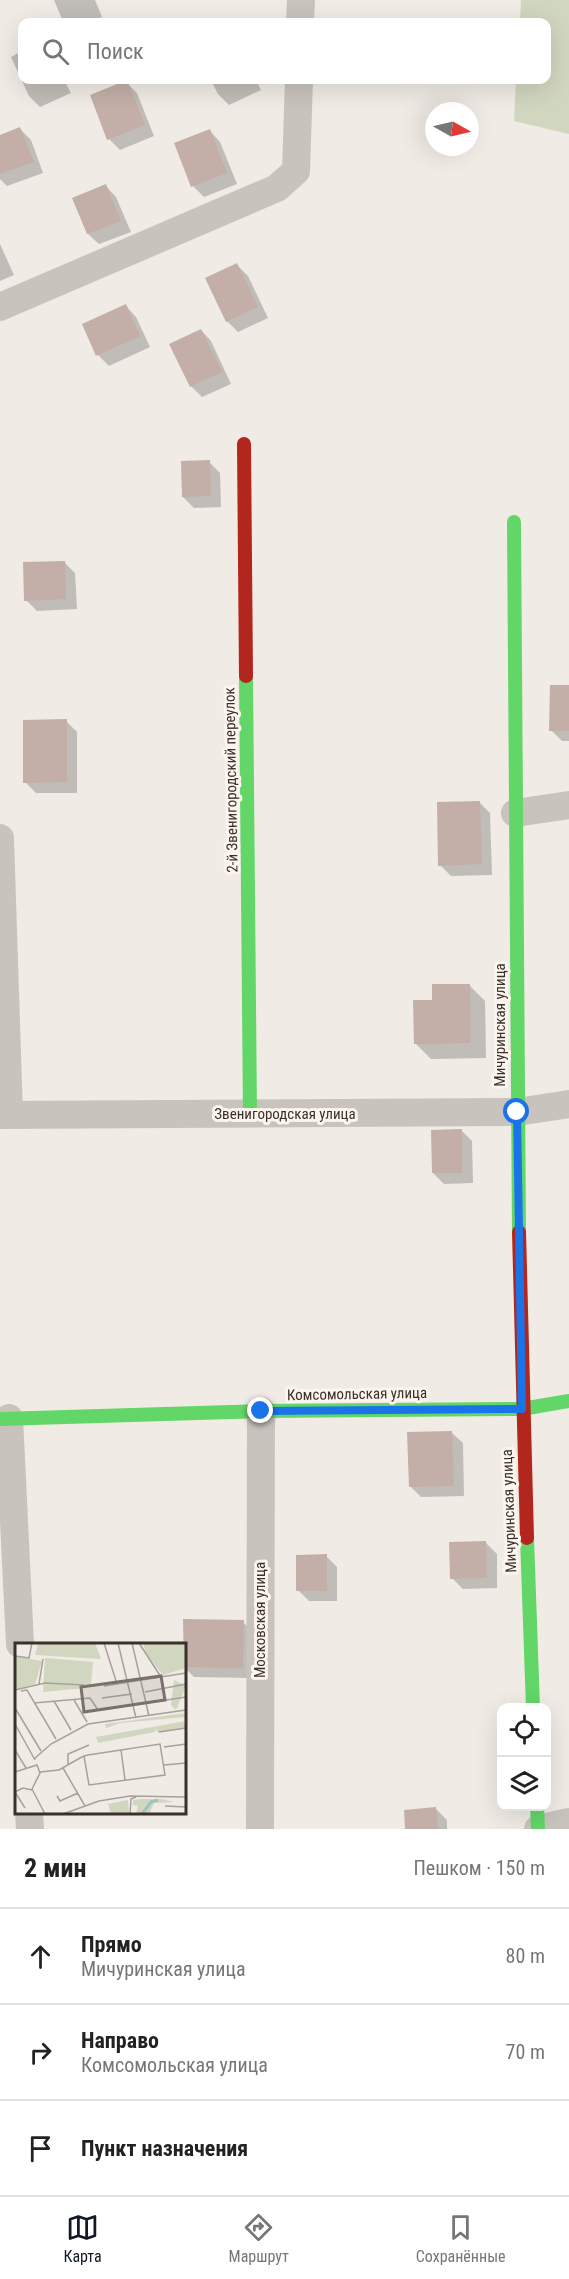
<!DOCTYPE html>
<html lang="ru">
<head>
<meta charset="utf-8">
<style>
  body { margin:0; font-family:"Roboto Condensed",sans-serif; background:#f6f6f6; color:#222 }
  .controls { position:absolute; right:18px; bottom:18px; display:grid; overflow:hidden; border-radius:12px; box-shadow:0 6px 24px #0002 }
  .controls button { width:54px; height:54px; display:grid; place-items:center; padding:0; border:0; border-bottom:2px solid #e0e0e0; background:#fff; color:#222; font:30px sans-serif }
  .compass { position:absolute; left:425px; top:102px; width:54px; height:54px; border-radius:50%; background:#fff; box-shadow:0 6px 24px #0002; rotate:98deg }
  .stop { position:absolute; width:18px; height:18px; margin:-14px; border:4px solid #1a73e8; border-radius:50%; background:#fff }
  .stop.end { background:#1a73e8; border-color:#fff; box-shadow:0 2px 6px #0008 }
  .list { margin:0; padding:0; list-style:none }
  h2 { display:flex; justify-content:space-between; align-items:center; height:78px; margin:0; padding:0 24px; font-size:26px }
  h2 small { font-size:20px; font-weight:400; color:#767676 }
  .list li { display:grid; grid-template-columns:39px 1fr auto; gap:18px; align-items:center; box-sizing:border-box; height:96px; padding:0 24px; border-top:2px solid #e0e0e0 }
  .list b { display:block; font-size:22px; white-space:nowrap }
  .list p { margin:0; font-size:20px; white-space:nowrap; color:#767676 }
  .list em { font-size:20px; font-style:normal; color:#767676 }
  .icon { flex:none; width:33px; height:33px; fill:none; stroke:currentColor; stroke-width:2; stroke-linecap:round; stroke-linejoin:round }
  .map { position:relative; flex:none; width:569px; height:1829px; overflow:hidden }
  .search { position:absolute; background:#fff; box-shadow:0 6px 24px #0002; left:18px; right:18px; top:18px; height:66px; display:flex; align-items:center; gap:15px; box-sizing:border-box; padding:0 21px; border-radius:12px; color:#767676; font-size:22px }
  .sheet { height:366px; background:#fff }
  nav { display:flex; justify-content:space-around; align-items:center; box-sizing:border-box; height:84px; border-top:2px solid #e0e0e0; background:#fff; font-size:16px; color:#767676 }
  nav a { display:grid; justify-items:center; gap:3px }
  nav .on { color:#111827 }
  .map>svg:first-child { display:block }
  .green { fill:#d1d6bf }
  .shadow { fill:#0003 }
  .building { fill:#c3afa7 }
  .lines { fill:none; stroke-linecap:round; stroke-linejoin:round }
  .street { stroke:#c9c3be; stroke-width:28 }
  .fast { stroke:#63d668; stroke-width:14 }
  .jam { stroke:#b3261e; stroke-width:14 }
  .route { stroke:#1a73e8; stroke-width:8 }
  .labels { text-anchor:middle; stroke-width:6; stroke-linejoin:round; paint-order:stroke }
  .street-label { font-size:15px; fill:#3b302b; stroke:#fbf5ee }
  .inset-river { fill:none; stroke:#a1c2c1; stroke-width:3 }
  .inset-road { fill:none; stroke:#a8a09b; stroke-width:1.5 }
  .view { fill:#7a716c; fill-opacity:0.15; stroke:#7a716c; stroke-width:3 }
  .inset-edge { fill:none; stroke:#3b302b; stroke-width:3 }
</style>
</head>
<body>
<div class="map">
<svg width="569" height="1829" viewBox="0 0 569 1829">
  <rect width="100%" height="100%" fill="#f0ebe5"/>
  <path class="green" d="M521,0h48v134l-55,-13 2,-41h30v-58h-26z"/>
  <path class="shadow" d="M54,0h41l7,17 -13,5h-23l-4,-3z
    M22,51v29h42l7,13 -31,14 -11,-11 -18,-39z
    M211,80h45l5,10 -32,15 -11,-11z
    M126,82l11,11 17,43 -34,14 -11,-11z
    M20,129l11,11 12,33 -36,13 -7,-7v-43z
    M210,131l10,11 17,42 -33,13 -11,-11z
    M106,186l10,11 15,35 -32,12 -11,-10z
    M0,244l14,31 -14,6z
    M237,265l11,11 20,42 -30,14 -11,-11z
    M126,306l10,11 14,30 -41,19 -11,-11z
    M201,330l10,11 20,43 -29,13 -11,-11z
    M209,462l11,11 1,34 -27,1 -11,-11z
    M64,562l11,11 2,36 -40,2 -11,-11z
    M569,686v55h-7l-11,-11z
    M66,721l11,11v61h-41l-11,-11z
    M479,802l11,11 2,62 -41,1 -11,-11z
    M469,985l16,16 1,57 -55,1 -16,-16 18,-41z
    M461,1130l11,11 1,42 -29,1 -11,-11z
    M452,1433l11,10 1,53 -43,1 -11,-11z
    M486,1543l11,11v34l-34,1 -11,-11z
    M326,1556l11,11v34h-28l-11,-11z
    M243,1622l11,11 -1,45 -59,-1 -10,-10z
    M436,1809l11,11v9h-40z"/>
  <path class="building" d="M127,80l18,45 -38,15 -17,-45z
    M20,127l14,35 -34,12v-39z
    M210,129l17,44 -36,14 -17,-44z
    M106,184l15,37 -34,13 -15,-36z
    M237,263l21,44 -32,15 -21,-44z
    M126,304l14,32 -44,20 -14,-32z
    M201,329l21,43 -32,15 -21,-43z
    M210,460l1,36 -29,1 -1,-36z
    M65,561l1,38 -42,2 -1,-39z
    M550,685h19v46h-20z
    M67,719v63l-44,1v-63z
    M480,801l2,63 -44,2 -1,-64z
    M432,984h38l1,59 -57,1 -1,-44h19z
    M462,1129v44h-30l-1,-43z
    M452,1431l2,55 -45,1 -2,-55z
    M486,1541l1,37 -37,1 -1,-37z
    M327,1554v37h-31v-36z
    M183,1619l61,1 -1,48 -59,-1z
    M436,1807l2,22h-33l-1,-19z"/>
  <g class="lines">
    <path class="street" d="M300,22l1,-22
      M0,307l277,-119 19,-17 3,-91
      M515,813l54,-8
      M0,838l9,277
      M0,1115l517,-3 52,-8
      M9,1418l11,226
      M29,1812l1,17
      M260,1829l1,-418
      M538,1829l31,-7"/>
    <path class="fast" d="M514,522l5,710
      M246,676l4,439
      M0,1419l261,-8 261,-2 47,-8
      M527,1538l6,170
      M537,1806l1,23"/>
    <path class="jam" d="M244,444l2,232
      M519,1232l8,306"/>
  </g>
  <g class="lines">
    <path class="route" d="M261,1411l261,-2 -5,-297"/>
  </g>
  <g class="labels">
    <g class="street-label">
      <text transform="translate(231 780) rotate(-91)" y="5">2-й Звенигородский переулок</text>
      <text transform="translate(500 1025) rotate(-90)" y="5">Мичуринская улица</text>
      <text x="285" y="1119">Звенигородская улица</text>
      <text transform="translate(357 1394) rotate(-1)" y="5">Комсомольская улица</text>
      <text transform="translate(509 1511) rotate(-92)" y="5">Мичуринская улица</text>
      <text transform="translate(260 1620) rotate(-90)" y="5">Московская улица</text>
    </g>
  </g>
  <g transform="translate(15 1643)">
    <rect width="171" height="171" fill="#f0ebe5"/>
    <path d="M23,0h57l6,16 -66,-4zM128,0h43v25l-23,7 -17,-21zM0,13l27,5 -7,23 -20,6zM30,15l48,4 -2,22 -5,4 -43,4zM159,37l12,6 -10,24 -5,-5zM171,70v4l-66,6 -14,5 -1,-4zM171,78v7l-28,4 -4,-3 1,3 -57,11 -2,-6zM127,156h19l13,3 -20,1 -5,11h-13l2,-8 -5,-1v-5zM113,157l1,14h-18l-3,-10z" fill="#d1d6bf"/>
    <path class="inset-river" d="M127,171l9,-12 7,-2"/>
    <path class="inset-road" d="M89,0l13,41M103,0l18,75M117,0l17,73M124,0l22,34M0,13l14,2 3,-15M24,41l4,-25M89,43l82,-13M0,47l30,-7 39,2M6,48l6,-1 29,49M130,49l41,-8M87,55l30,-4M59,57l13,22M39,58l17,29M19,60l56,-5 8,12M132,60l39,-6M0,65l26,43M86,67l32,-5M0,81l20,36M144,89l27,-4M149,104l22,-3M0,107l11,18M106,107l4,30M19,116l17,-15 37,-20 98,-14M53,121v-10l21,-9M149,122l22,-2M48,125l22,38M0,129l22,-7 3,8 -8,16 13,25M25,129l19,-2 21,-12 4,-2 4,-1 72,-11 5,31 -76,10 -5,-29M0,149l10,16M0,149l8,-4 9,2M42,153l3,5 18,-8M150,163l21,1M48,171l36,-13 31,-5 56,1M115,171l1,-15 5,-2"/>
    <path class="view" d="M146,33l4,24 -81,12 -3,-25z"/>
    <rect width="171" height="171" class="inset-edge"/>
  </g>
</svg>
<div class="controls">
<button><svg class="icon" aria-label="locate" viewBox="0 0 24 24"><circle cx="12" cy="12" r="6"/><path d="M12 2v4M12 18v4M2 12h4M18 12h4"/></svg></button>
<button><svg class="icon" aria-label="layers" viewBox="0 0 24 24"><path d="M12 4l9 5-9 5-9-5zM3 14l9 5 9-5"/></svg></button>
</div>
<svg class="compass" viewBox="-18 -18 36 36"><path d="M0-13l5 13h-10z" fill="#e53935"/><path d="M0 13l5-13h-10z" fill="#767676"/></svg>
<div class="stop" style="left:517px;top:1112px"></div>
<div class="stop end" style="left:261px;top:1411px"></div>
<div class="search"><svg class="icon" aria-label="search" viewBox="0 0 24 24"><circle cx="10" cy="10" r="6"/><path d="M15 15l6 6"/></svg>Поиск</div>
</div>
<section class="sheet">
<h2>2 мин<small>Пешком · 150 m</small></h2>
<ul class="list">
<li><svg class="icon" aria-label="ahead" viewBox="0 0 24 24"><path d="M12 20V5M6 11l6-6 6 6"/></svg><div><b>Прямо</b><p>Мичуринская улица</p></div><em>80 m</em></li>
<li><svg class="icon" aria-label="right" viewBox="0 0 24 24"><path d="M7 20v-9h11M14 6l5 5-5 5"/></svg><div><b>Направо</b><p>Комсомольская улица</p></div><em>70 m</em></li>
<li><svg class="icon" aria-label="arrive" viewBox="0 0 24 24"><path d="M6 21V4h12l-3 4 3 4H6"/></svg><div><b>Пункт назначения</b></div></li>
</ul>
</section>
<nav>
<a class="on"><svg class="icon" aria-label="map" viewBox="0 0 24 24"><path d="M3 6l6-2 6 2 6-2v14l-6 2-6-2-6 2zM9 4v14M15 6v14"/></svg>Карта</a>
<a><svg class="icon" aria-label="directions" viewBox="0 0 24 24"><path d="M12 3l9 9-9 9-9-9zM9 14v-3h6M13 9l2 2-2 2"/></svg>Маршрут</a>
<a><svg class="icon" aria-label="saved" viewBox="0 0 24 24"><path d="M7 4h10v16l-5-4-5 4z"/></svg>Сохранённые</a>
</nav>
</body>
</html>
